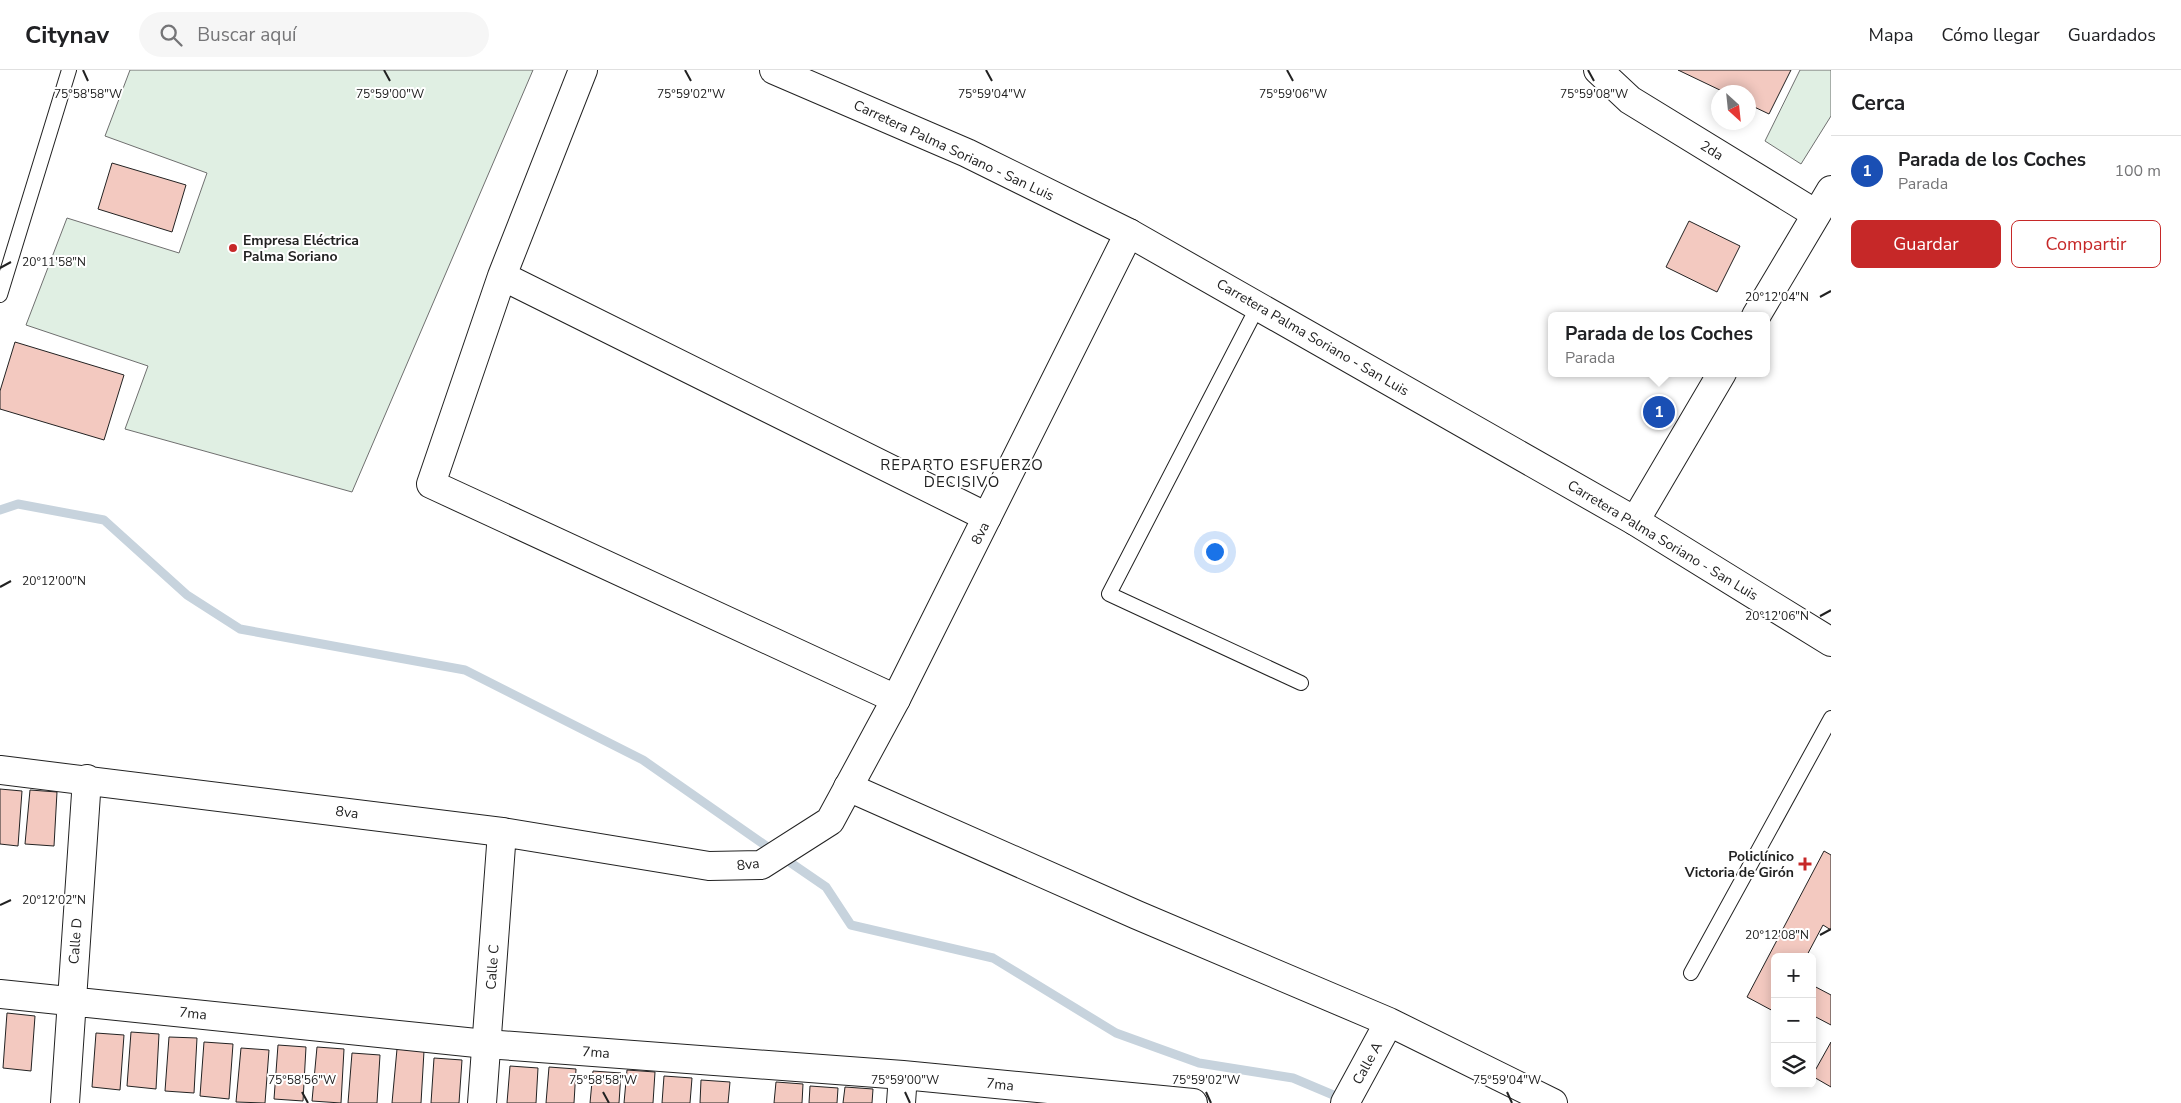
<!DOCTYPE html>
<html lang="es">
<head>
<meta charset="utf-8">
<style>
  body { margin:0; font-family:"Nunito Sans",sans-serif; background:#f6f6f6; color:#202124 }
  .controls { position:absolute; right:15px; bottom:15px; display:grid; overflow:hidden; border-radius:8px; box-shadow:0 2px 12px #0003 }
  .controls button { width:45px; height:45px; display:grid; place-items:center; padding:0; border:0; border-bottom:1px solid #e0e0e0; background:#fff; color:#202124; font:25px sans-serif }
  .compass { position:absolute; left:1711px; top:15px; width:45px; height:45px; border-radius:50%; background:#fff; box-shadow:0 2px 12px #0003; rotate:153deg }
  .you { position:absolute; left:1214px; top:481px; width:18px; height:18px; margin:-12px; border:4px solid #fff; border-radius:50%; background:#1a73e8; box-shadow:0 0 0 8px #1a73e833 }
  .badge { display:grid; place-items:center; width:32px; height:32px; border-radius:50%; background:#c62828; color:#fff; font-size:16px; font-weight:700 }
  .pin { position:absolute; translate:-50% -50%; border:2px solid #fff; box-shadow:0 1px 5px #0006 }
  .popup { position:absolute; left:1548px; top:242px; width:222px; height:65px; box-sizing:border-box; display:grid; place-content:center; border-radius:8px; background:#fff; filter:drop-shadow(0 1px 4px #0005); font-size:16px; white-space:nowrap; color:#757577 }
  .popup b { font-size:19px; color:#202124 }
  .popup::after { content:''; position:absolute; left:50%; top:100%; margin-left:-10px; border:10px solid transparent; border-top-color:#fff }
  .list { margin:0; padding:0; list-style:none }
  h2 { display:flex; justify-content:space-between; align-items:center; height:65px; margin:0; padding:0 20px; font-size:21px }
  h2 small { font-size:16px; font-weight:400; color:#757577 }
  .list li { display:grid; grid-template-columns:32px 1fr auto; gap:15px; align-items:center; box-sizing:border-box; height:70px; padding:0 20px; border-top:1px solid #e0e0e0 }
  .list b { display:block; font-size:19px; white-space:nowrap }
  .list p { margin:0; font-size:16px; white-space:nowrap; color:#757577 }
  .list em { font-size:16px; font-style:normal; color:#757577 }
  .actions { display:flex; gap:10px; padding:15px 20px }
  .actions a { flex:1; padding:11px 0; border:1px solid #c62828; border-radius:8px; text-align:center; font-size:18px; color:#c62828 }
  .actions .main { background:#c62828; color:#fff }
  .icon { flex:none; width:28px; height:28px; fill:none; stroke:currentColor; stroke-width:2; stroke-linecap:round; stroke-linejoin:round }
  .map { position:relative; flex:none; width:1831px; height:1033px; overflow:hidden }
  header { display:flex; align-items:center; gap:30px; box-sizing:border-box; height:70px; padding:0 25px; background:#fff; border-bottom:1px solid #e0e0e0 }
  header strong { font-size:24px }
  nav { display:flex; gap:28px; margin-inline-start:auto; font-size:18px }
  .search { width:350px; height:45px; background:#f6f6f6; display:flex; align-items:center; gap:12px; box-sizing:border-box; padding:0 18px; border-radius:28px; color:#757577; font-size:19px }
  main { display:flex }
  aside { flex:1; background:#fff }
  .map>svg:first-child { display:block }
  .green { fill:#e0efe3; stroke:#6f6f6f }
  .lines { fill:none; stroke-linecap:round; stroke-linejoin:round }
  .stream { stroke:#c7d3dd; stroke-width:9 }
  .building { fill:#f3c9c0; stroke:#222 }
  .service-casing { stroke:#222; stroke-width:16 }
  .minor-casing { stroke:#222; stroke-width:30 }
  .tertiary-casing { stroke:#222; stroke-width:30 }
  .secondary-casing { stroke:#222; stroke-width:30 }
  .service { stroke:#fff; stroke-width:14 }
  .minor { stroke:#fff; stroke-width:28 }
  .tertiary { stroke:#fff; stroke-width:28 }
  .secondary { stroke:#fff; stroke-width:28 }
  .ticks { fill:none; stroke:#222; stroke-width:2 }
  .poi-dot { fill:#c62828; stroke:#fff; stroke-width:2 }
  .labels { text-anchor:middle; stroke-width:4; stroke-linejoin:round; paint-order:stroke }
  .street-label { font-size:14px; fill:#222; stroke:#fff }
  .poi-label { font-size:14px; font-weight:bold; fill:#222; stroke:#fff; text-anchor:start }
  .neighbourhood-label { font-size:15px; letter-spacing:1px; fill:#222; stroke:#fff }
  .ticks-label { font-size:12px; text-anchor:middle; fill:#222; stroke:#fff; stroke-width:4; stroke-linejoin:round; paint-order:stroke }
</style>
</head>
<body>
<header>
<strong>Citynav</strong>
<div class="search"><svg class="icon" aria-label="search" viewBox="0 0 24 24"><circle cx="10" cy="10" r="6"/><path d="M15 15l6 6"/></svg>Buscar aquí</div>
<nav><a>Mapa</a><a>Cómo llegar</a><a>Guardados</a></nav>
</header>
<main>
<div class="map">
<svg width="1831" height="1033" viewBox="0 0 1831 1033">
  <rect width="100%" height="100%" fill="#fff"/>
  <path class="green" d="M130,0h403l-181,422 -227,-63 23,-63 -122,-41 41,-107 112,35 28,-80 -102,-37z
    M1800,0h31v46l-30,48 -36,-23z"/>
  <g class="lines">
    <path class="stream" d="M0,440l18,-6 86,16 83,75 53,34 225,41 178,90 126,88
      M791,793l35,24 25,38 142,33 123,75 83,30 94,15 52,22"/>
  </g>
  <path class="building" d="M1678,0h113l-22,44 -21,-10v-12h-24z
    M112,93l74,22 -14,47 -74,-23z
    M1689,151l51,25 -23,46 -51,-25z
    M15,272l109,33 -20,65 -104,-31v-18z
    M0,719l22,2 -4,55 -18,-2z
    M30,720l27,2 -3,54 -29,-2z
    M1824,781l7,4v75l-8,-5 -17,32h-31v55l-28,-15z
    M1812,915l19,10v30l-19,-10z
    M7,943l28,3 -4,55 -28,-3z
    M131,962l28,2 -3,55 -29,-3z
    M96,963l28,2 -4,55 -28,-3z
    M169,967l28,1 -3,55 -29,-2z
    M204,972l29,2 -4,55 -29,-3z
    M1831,972v45l-19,-11z
    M278,975l28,2 -3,54 -29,-2z
    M317,977l27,2 -3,54 -29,-2z
    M241,978l28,2 -4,53 -29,-1z
    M397,979l27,2 -3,52h-29z
    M352,983l28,2 -3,48h-29z
    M434,988l28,2 -3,43h-28z
    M510,996l28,2 -2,35h-29z
    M549,997l27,2 -2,34h-28z
    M627,1000l28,2 -2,31h-29z
    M593,1001l28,2 -2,30h-29z
    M664,1006l28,2 -2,25h-28z
    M701,1010l29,2 -2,21h-28z
    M776,1012l27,2 -1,19h-28z
    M810,1016l28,2 -1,15h-28z
    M845,1017l28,2 -1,14h-29z"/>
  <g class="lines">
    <g class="service-casing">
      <path id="service" d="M0,225l69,-225
        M1258,236l-149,288 192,89
        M1691,903l140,-255"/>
    </g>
    <g class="minor-casing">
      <path id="minor" d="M583,0l-81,206 -71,208 465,215
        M1598,0l32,30 186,114
        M502,206l485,241
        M0,700l502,62
        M848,717l289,128 252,107 164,81
        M0,924l486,50 417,31 290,28
        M65,1033l22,-324
        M901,1033l2,-28
        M1345,1033l44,-81"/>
    </g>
    <g class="tertiary-casing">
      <path id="tertiary" d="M1756,246l75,-126
        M1635,451l87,-148
        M482,1033l20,-271 207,34 52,-1 69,-44 66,-122 233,-466"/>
    </g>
    <g class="secondary-casing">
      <path id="secondary" d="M774,0l193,83 162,80 506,288 196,121"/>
    </g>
    <use href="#service" class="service"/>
    <use href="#minor" class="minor"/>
    <use href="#tertiary" class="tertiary"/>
    <use href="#secondary" class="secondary"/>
  </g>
  <path class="ticks" d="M83,0l5,11M384,0l6,11M685,0l6,11M986,0l6,11M1287,0l6,11M1588,0l6,11M0,198l11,-6M1820,227l11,-6M0,517l11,-6M1820,546l11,-6M0,835l11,-5M1820,865l11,-6M302,1022l6,11M603,1022l6,11M905,1022l5,11M1206,1022l5,11M1507,1022l5,11"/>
  <g class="poi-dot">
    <circle cx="233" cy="178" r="5"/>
    <path d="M1802.5 786.5h5v5h5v5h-5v5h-5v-5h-5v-5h5z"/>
  </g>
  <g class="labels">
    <g class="street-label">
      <text transform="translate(954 80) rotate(25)" y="5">Carretera Palma Soriano - San Luis</text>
      <text transform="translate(1712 80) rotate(32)" y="5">2da</text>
      <text transform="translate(1313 267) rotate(30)" y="5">Carretera Palma Soriano - San Luis</text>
      <text transform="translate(980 463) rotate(-63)" y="5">8va</text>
      <text transform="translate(1663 470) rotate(31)" y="5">Carretera Palma Soriano - San Luis</text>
      <text transform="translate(347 742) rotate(7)" y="5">8va</text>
      <text transform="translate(748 794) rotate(-6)" y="5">8va</text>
      <text transform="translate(75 871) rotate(-86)" y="5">Calle D</text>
      <text transform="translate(492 897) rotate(-86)" y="5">Calle C</text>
      <text transform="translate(193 943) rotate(6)" y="5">7ma</text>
      <text transform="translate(596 982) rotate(4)" y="5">7ma</text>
      <text transform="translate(1367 993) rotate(-61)" y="5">Calle A</text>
      <text transform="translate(1000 1014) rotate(6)" y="5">7ma</text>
    </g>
    <g class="poi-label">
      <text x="243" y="175">Empresa Eléctrica<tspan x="243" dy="16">Palma Soriano</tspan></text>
      <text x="1794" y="791" text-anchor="end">Policlínico<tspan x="1794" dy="16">Victoria de Girón</tspan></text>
    </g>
    <g class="neighbourhood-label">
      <text x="962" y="400">REPARTO ESFUERZO<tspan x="962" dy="17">DECISIVO</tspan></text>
    </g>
  </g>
  <g class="ticks-label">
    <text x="88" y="28">75°58'58"W</text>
    <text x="390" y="28">75°59'00"W</text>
    <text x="691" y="28">75°59'02"W</text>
    <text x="992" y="28">75°59'04"W</text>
    <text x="1293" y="28">75°59'06"W</text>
    <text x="1594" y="28">75°59'08"W</text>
    <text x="54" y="196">20°11'58"N</text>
    <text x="1777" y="231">20°12'04"N</text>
    <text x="54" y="515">20°12'00"N</text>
    <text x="1777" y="550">20°12'06"N</text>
    <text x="54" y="834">20°12'02"N</text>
    <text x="1777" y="869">20°12'08"N</text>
    <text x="302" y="1014">75°58'56"W</text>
    <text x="603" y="1014">75°58'58"W</text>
    <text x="905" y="1014">75°59'00"W</text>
    <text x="1206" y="1014">75°59'02"W</text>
    <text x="1507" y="1014">75°59'04"W</text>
  </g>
</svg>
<div class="controls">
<button>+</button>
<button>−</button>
<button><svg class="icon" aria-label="layers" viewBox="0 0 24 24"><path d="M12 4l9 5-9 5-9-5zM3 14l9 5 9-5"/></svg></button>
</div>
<svg class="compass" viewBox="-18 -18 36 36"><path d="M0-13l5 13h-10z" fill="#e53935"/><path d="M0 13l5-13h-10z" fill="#757577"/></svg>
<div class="you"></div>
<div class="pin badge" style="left:1659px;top:342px;background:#1a4fb4">1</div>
<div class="popup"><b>Parada de los Coches</b>Parada</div>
</div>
<aside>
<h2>Cerca<small></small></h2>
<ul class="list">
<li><span class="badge" style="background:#1a4fb4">1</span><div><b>Parada de los Coches</b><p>Parada</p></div><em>100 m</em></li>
</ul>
<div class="actions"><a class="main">Guardar</a><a>Compartir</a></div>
</aside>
</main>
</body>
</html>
